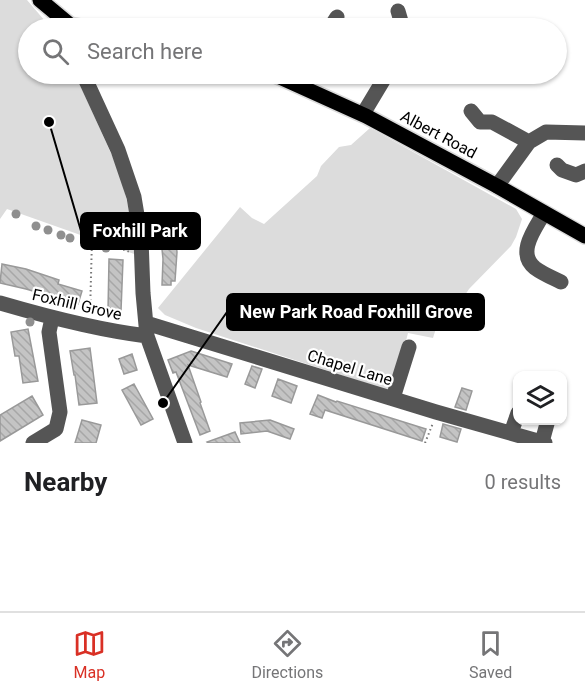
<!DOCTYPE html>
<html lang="en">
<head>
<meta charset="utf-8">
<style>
  body { margin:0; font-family:Roboto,sans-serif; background:#f6f6f6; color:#202124 }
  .controls { position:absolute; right:18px; bottom:18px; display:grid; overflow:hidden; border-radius:12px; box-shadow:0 2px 4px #0004 }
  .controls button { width:54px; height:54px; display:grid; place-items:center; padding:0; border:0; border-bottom:2px solid #e0e0e0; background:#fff; color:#202124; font:30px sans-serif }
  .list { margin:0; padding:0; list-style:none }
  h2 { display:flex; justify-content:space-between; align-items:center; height:78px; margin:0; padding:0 24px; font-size:26px }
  h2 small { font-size:20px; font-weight:400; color:#757577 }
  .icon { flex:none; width:33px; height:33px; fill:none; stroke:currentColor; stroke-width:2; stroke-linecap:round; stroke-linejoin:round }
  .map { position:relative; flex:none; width:585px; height:443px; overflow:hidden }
  .search { position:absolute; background:#fff; box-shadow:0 2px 4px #0004; left:18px; right:18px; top:18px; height:66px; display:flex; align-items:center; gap:15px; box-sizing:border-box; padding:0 21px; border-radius:33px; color:#757577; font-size:22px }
  .sheet { height:168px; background:#fff }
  nav { display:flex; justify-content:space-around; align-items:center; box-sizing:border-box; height:84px; border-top:2px solid #e0e0e0; background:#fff; font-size:16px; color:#757577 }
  nav a { display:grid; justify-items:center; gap:3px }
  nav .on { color:#d93025 }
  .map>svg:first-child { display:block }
  .park { fill:#dcdcdc }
  .building { fill:url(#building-back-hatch); stroke:#999; stroke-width:1.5 }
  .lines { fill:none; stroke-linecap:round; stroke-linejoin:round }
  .major-casing { stroke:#dbdbdb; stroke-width:18 }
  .path { stroke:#777; stroke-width:2; stroke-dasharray:1.5 3; stroke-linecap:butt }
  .minor { stroke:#555; stroke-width:15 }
  .major { stroke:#000; stroke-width:15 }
  .tree { fill:#8f8f8f }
  .labels { text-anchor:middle; stroke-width:4.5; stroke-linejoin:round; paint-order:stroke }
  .street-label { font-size:16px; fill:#000; stroke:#fff }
  .leader { fill:none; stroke:#000; stroke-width:2 }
  .callout-dot { fill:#000; stroke:#fff; stroke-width:2 }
  .callout { fill:#000; stroke:#000; stroke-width:2 }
  .callout-label { font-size:18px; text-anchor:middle; font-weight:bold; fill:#fff }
</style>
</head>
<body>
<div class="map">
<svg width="585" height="443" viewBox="0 0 585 443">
  <defs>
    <pattern id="building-back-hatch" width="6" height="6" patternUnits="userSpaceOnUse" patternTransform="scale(1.5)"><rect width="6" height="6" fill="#c4c4c4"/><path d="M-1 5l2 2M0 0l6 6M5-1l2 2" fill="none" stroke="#a7a7a7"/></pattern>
  </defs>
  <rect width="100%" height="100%" fill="#fff"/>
  <path class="park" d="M0,0h27l24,28h-23v46h47l44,97 8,30 10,54 -130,-46 -7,10z
    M370,128l146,81 6,10 -6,18 -5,9 -42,43 -14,21 -13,-1 -9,29 -25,-5 -15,59 -197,-64 -31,-13 -7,-7 82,-101 12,11 12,6 53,-48 4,-10 18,-19 12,-2z"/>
  <path class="building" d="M173,218l4,34 -2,29h-4v4h-9l1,-26 -4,-39z
    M109,259l14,1 -2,51 -13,-1z
    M2,264l24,5 33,11 -1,4 24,7 -4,13 -52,-15 -26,-6z
    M28,329l10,52 -15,2 -4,-27h-4l-4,-24z
    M90,348l7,55 -18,2 -4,-30h-1l-4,-24z
    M191,351l41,13 -5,13 -39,-12 13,37 -1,1 10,28 -10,4 -24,-63 -3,1 -5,-13z
    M132,354l5,16 -13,4 -5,-15z
    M252,366l10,3 -7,19 -10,-4z
    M278,379l19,7 -6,17 -19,-7z
    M134,384l19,35 -12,6 -19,-35z
    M462,388l10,3 -6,19 -11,-3z
    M318,395l18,7 1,-1 89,28 -4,12 -97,-31 -3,8 -12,-4z
    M32,396l11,19 -43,26v-26z
    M82,420l19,5 -5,18h-21z
    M270,420l24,9 -4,10 -23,-8 -26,3 -1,-11z
    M443,424l18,5 -4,13 -17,-5z
    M235,432l5,11h-32l-1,-1z"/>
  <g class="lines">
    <g class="major-casing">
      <path id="major" d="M40,0l30,25 16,3
        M273,74l93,42 131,70 88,50"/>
    </g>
    <path class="path" d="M90,314l2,-75 38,13
      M425,443l8,-20"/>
    <path class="minor" d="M398,11l5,17
      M330,28l7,-11
      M83,74l35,76 16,47 7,42 2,54 4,43 38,107
      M471,111l9,11h12l37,20
      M363,114l24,-40
      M557,165l5,5 14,5 9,-4
      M497,186l32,-44 17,-10 39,1
      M544,213c-9,16 -28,40 -9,55 8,6 18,10 26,14
      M0,303c48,14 97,27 147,33
      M146,323l290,89 109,31
      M393,398l16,-51
      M511,433l7,-20
      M542,442l6,-22
      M33,443l23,-14 4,-17 -11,-80 3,-14"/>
    <use href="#major" class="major"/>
  </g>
  <g class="tree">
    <circle cx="16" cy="214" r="4.5"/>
    <circle cx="36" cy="226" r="4.5"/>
    <circle cx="48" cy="230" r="4.5"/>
    <circle cx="61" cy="235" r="4.5"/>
    <circle cx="70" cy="238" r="4.5"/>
    <circle cx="106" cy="248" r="4.5"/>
    <circle cx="30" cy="322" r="4.5"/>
  </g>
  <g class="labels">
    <g class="street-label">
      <text transform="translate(439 134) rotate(28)" y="6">Albert Road</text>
      <text transform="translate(77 304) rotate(13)" y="6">Foxhill Grove</text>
      <text transform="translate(350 367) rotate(17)" y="6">Chapel Lane</text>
    </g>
  </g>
  <path class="leader" d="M49 122L81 231M163 403L227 312"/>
  <g class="callout-dot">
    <circle cx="49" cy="122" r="6"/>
    <circle cx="163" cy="403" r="6"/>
  </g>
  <g class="callout">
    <rect x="81" y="213" width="119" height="36" rx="6"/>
    <rect x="227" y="294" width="257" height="36" rx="6"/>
  </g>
  <g class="callout-label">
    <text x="140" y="237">Foxhill Park</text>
    <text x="356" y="318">New Park Road Foxhill Grove</text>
  </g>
</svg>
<div class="controls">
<button><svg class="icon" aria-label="layers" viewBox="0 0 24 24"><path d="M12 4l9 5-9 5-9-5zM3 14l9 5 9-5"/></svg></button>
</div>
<div class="search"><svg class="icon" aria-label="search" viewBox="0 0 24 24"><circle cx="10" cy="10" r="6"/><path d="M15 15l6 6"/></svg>Search here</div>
</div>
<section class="sheet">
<h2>Nearby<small>0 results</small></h2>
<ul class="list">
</ul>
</section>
<nav>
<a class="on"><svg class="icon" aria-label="map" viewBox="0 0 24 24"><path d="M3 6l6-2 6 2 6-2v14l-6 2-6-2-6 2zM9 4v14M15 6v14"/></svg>Map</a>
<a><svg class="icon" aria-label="directions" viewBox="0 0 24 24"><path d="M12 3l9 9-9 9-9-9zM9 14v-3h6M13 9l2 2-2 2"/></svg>Directions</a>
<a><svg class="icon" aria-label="saved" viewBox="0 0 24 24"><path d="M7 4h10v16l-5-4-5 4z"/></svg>Saved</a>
</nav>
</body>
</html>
